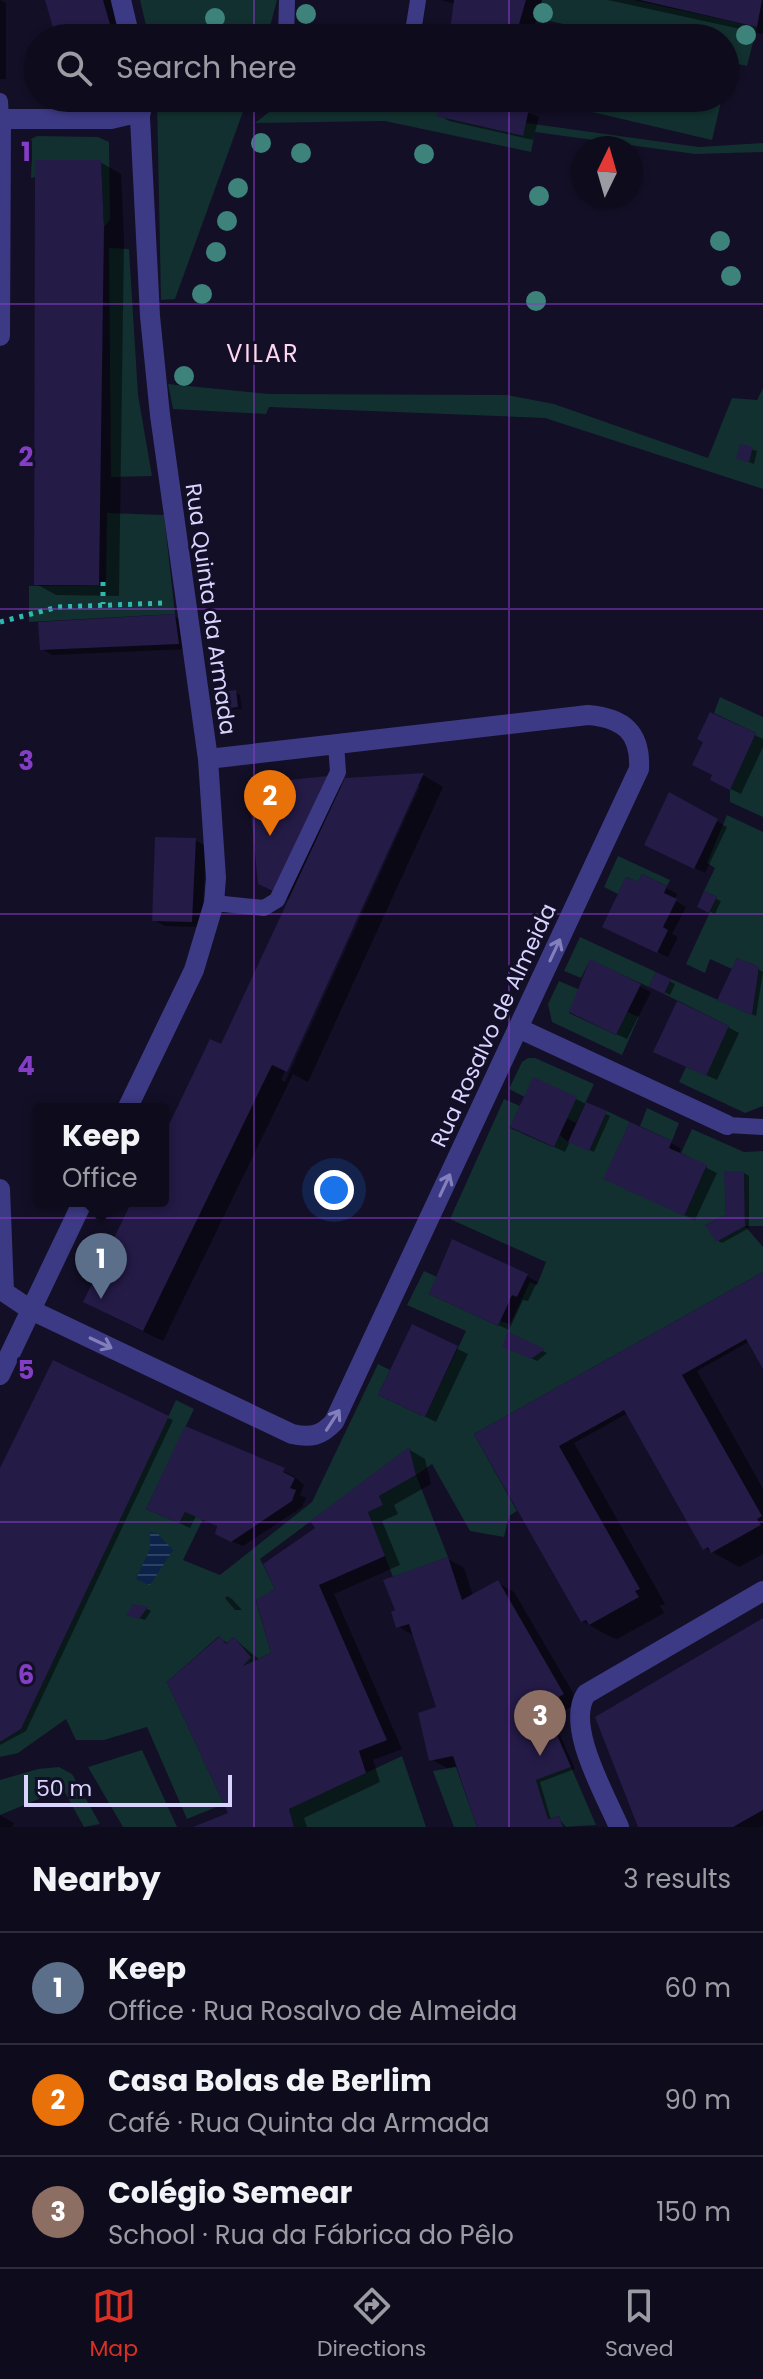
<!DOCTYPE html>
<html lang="en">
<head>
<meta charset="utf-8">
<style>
  body { margin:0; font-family:Poppins,sans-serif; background:#171425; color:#f1f3f6 }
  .compass { position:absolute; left:571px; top:136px; width:72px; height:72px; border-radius:50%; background:#0e0b1c; box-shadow:0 2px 6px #0004; rotate:5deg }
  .scale { position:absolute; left:24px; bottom:20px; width:208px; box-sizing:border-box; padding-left:8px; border:4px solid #d9d4ff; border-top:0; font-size:22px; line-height:28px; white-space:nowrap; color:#d9d4ff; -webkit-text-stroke:6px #130f26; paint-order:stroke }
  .you { position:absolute; left:334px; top:1190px; width:28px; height:28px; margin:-20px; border:6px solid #fff; border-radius:50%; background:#1a73e8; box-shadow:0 0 0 12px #1a73e833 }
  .badge { display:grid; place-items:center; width:52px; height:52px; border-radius:50%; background:#d93025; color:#fff; font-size:26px; font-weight:700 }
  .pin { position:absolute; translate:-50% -66px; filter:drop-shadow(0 2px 4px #0008) }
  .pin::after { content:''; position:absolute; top:42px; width:28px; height:24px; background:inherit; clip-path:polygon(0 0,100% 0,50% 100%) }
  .popup { position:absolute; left:33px; top:1103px; width:136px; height:104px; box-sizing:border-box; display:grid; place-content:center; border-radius:8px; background:#0e0b1c; filter:drop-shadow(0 2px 6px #0005); font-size:26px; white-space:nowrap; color:#9b9ba3 }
  .popup b { font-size:30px; color:#f1f3f6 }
  .popup::after { content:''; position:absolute; left:50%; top:100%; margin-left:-16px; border:16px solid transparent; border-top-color:#0e0b1c }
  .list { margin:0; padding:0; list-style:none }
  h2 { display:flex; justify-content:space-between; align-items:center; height:104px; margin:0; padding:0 32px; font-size:34px }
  h2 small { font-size:26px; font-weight:400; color:#9b9ba3 }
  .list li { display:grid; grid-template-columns:52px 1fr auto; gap:24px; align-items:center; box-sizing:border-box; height:112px; padding:0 32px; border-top:2px solid #2e2b3b }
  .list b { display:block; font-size:30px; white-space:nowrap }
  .list p { margin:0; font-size:26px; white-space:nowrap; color:#9b9ba3 }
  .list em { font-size:26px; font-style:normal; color:#9b9ba3 }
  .icon { flex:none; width:44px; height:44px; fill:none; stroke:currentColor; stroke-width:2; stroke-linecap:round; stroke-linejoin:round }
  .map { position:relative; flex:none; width:763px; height:1827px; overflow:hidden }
  .search { position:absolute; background:#0e0b1c; box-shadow:0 2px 6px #0004; left:24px; right:24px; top:24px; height:88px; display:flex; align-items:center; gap:20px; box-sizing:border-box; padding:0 28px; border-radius:44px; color:#9b9ba3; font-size:30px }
  .sheet { height:440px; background:#0e0b1c }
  nav { display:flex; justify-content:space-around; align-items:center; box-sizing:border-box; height:112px; border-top:2px solid #2e2b3b; background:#0e0b1c; font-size:22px; color:#9b9ba3 }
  nav a { display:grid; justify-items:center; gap:4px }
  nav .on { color:#d93025 }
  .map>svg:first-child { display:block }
  .green { fill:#12302f; fill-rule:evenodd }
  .water { fill:url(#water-rules) }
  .shadow { fill:#0007; fill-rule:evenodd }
  .building { fill:#241b47 }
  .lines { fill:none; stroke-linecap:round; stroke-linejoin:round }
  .path { stroke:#2fb8b0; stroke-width:5; stroke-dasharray:4 6; stroke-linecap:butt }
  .service { stroke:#3d3a85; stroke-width:16 }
  .minor { stroke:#3d3a85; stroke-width:20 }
  .tertiary { stroke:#3d3a85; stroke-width:20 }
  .tree { fill:#3d827b }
  .oneway { stroke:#837fbc }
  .grid { fill:none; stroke:#843dc5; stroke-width:2; stroke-opacity:0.55 }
  .labels { text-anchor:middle; stroke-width:6; stroke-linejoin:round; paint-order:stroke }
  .street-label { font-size:22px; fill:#d9d4ff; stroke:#130f26 }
  .neighbourhood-label { font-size:24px; letter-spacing:2px; fill:#ffd6f0; stroke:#130f26 }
  .grid-label { font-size:26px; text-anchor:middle; font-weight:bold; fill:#843dc5; stroke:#130f26; stroke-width:6; stroke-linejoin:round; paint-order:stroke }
</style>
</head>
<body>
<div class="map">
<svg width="763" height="1827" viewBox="0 0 763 1827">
  <defs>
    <pattern id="water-rules" width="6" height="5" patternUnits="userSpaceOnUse" patternTransform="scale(2)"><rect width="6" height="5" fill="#0c2248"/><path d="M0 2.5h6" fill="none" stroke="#2f4163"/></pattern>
  </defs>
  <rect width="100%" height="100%" fill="#130f26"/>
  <path class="green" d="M140,0h137l-10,38h-118z
    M542,0h92l123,27 -10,39 -22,-5v-23h-101l-87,-20z
    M157,98h91l-73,201 -14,1z
    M287,98h154l-4,18 85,20 4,-13 173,24 64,-4v9l-68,2 -160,-22 -4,20 -146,-31 -130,2z
    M532,98h190l-10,42z
    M37,136l61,1 11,5 1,78 -6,7 -3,-66 -70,17 1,-26h-8l-1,-9z
    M109,248l20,1 9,146 14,81 -41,1z
    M168,384l101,10 238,1 47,9 154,54 24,-60 25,2 6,-12v101l-218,-71 -276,-11 -3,7 -93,-5z
    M107,513l57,2 11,99 -146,8v-36l77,-1z
    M720,697l43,20v100l-33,-15v-12l26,-57 -42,-20z
    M727,815l36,17v274l-18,7 -66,-31 7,-15 20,8 23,-49 -65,-32 7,-15 81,36 7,-48 -22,-9 -5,11 -22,-10 -5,14 -19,-9 31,-67 -13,-6 11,-23 -8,-5z
    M618,856l52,24 -3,6 -25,-12 -4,8 -12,-5 -8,17 -14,-7z
    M580,937l76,35 -7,15 -59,-27 -9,18 -17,-7z
    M559,981l21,9 -11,23 47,22 11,-23 12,5 -17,38 -70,-33 -4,-18z
    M528,1058h7l59,26 -18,39 -67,-34 13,-27z
    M504,1099l16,7 -10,22 43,19 7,-12 8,7 39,-31 23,11 -26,57 80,36 23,-49 -26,-13 11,-24 52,23 19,-1v75h-18l18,21v25l-289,162 43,77 -8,5 -5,21 -34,-6 -38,-67 -16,11 32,82 -55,20 -25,-65 15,-7 -4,-9 37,-21 -7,-27 -149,111 15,30 -19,12 15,52 -28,13 8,-10 -17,-19 -8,7 -7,-8 -52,46 57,122 -37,15 -40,-92 -43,13h-28l-10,-21 -48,34 -18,4v-15l21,-13 155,-329 18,9 -48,100 33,14 6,-11 18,7 -20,41 37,15 92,-73 66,-138 12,6 -12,25 47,22 41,-86 -59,-26 17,-34 13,6 -8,17 69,32 2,-5 10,3 20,-42 7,3 9,-23 -96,-43zM725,1171l19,1 1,54 -40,-1 21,-10z
    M647,1108l32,15 -7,18 -32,-15z
    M142,1750l35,77h-54l-35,-60z
    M402,1756l24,71h-132l-5,-18z
    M59,1767l13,7 28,50 -16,3 -21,-38 -63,26v-35l38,-11z
    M456,1767l21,60h-23l-21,-56z
    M571,1767l25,58 -33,2 -4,-11 -11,3 -12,-39z"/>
  <path class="water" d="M150,1532l7,1 16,17 -23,35 -14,-6 14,-30z"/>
  <path class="shadow" d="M0,0l6,3v76h-6z
    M47,0h63l12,38h-64z
    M441,0h101l-11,38h-80l5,-34z
    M608,0h155v34z
    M443,98h71l-2,9 27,10 -6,23 -84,-19 -10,-6z
    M100,162l21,12 3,66 -5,356 -63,-1 -20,-11z
    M741,446l16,5 -3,13 -16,-6z
    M174,616l11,6 3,27 -136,6 -10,-6z
    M236,693l4,2 2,14 -12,1 -5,-2z
    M711,714l52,25v8l-22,47 -18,-9 -18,-43z
    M423,775l20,12 -135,295 -15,-8 -130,267 -58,-28 29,-112h29v-60l59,-94 68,-147 -10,-5 48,-117 15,9 3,-7zM416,786h4l-135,296 -4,-2z
    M670,794l57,33 -22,46 -48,-23z
    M195,840l11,6 -4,81 -37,-1 -11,-6z
    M643,876l34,18 -3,6 12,7 -14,27 6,3 -10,20 -53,-25z
    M705,894l16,7 -6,13 -16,-8z
    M591,962l60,30 -24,47 -45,-21z
    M758,969l5,3 -7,44 -32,-14z
    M657,975l18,9 -5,11 -18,-9z
    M728,1027l11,6 -22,47 -51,-23z
    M576,1099l34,17 -16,36 -24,-11 -5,11 -42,-19z
    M671,1143l10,6 -2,5 38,19 -22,47 -79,-36z
    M744,1173l5,3v52l-27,15 -5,-3z
    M763,1274v91l-13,-24 -53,30 66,118v65l-24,13 -34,-19 -77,-135 -54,30 91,161 -5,2 4,7 -47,26 -8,-3 -27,-15 -105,-187z
    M527,1276l10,6 -9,19 -5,-1 -14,30 -67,-31z
    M413,1327l55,27 -32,68 -45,-22z
    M509,1335l38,18 -10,8 -28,-13z
    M168,1418l5,2 -147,311 -26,14v-272z
    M186,1428l108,48 10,9 -4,10 6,3 -4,9 -59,39 -15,-6 -9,-14 -23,-10 -6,12 -31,-14z
    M410,1450l15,9 6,25 -37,21 4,9 -16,7 18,44 -66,29 68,155 -29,11 7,22 -76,36 3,9h-110l33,-13 -10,-176 9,6 5,-5 26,21 13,-6 5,-65 39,-61z
    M448,1559l16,9 9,28 25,-13 16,9 65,111 -27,14 23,52 -35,13 11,38 7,-2 8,9h-87l-21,-61 -11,2 -16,-9 8,-51 -25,-72 -16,-10z
    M227,1596l5,3 10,11h-7l-10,-12z
    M134,1606l13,3 4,2 -6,9 -12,-4z
    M763,1621v206h-122z
    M0,1815l14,8 -2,4h-12z"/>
  <path class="building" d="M45,0h58l11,38h-58z
    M454,0h72l-11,38h-66z
    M640,0h122l-5,27z
    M441,98h55l-1,4 34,7 -6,27 -87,-20z
    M35,160h66l3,67 -5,358h-65z
    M740,444l13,3 -4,15 -13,-3z
    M175,614l4,30 -139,6 -2,-28z
    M236,690l2,17 -15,2 -2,-17z
    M710,712l46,21 -26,57 -20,-10 2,-5 -20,-10 11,-23 -6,-3z
    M424,773l-137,299 -15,-7 -129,266 -60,-29 49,-101h31v-64l47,-98 11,5 124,-266z
    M328,776l-55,115 -15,-7 -10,-100z
    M669,792l49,27 -24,50 -50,-24z
    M155,837l41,1 -4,84 -40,-1z
    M642,874l25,12 -3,7 13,6 -14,28 5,3 -11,23 -55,-26 24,-50 12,5z
    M704,891l13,6 -8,16 -12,-6z
    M737,958l22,9 -7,48 -35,-15z
    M590,959l51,25 -25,51 -47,-23z
    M656,972l15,7 -7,15 -15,-7z
    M677,1001l52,25 -23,50 -53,-24z
    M533,1077l44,20 -23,50 -44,-20z
    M586,1102l21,9 -18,40 -21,-9z
    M630,1122l42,19 -3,7 38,17 -23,51 -81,-37z
    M724,1171h20l1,55 -29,16 -11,-17 21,-10z
    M452,1239l76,35 -11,23 -5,-2 -14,31 -69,-32z
    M763,1272v97l-17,-30 -64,36 80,141 -5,3 4,6 -50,28 -3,-6 -5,3 -79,-140 -65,36 81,143 -5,2 4,6 -50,28 -3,-5 -5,2 -107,-188z
    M412,1324l46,22 -33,71 -47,-22z
    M508,1332l37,17 -14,10 -29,-12z
    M53,1360l116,56 -148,313 -21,13v-274z
    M185,1426l100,42 -2,4 12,6 -5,10 6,2 -4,11 -61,41 -16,-8 2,-8 -32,-14 -6,11 -33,-14z
    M409,1447l7,28 -37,21 4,9 -15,7 17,44 -66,29 68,155 -28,11 7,22 -77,36 5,18h-101l35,-14 -61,-131 53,-46 6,8 8,-7 17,20 -8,9 28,-13 -15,-53 19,-11 -12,-25 52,-36 -5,-7z
    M448,1557l14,43 36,-20 66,114 -20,11 27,62 -35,13 12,39 11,-3 4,11h-86l-24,-71 -24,5 -11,-48 18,-6 -27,-83 -13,4 -5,-16 4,-2 -12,-30z
    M133,1604l15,3 -9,12 -13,-4z
    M763,1618v192l-30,17h-95l-43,-110z"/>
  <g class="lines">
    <path class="path" d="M103,582v22
      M0,622l58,-15 107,-4"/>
    <path class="service" d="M286,38l1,-38
      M403,38l10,-6 5,-32
      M0,101l1,18
      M214,903l50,5 13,-8 61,-128 -2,-28
      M727,1125l36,2"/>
    <path class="minor" d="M121,0l9,38
      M0,119h111l30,-7
      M0,336l1,-217
      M518,1028l209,97
      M127,1109l67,-139 20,-67 2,-25 -8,-119 -48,-344 -10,-99 -11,-218
      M83,1201l-52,109 261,124c19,4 29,2 42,-12l305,-653c2,-37 -16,-51 -51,-54l-380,44
      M619,1827c-14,-33 -54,-101 -33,-133l177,-103"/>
    <path class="tertiary" d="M0,1189l4,103 27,18 -31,65"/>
  </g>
  <g class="tree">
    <circle cx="543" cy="13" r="10"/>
    <circle cx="306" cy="14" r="10"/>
    <circle cx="215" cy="18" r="10"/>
    <circle cx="746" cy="35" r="10"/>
    <circle cx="261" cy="143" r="10"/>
    <circle cx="301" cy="153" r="10"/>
    <circle cx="424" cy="154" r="10"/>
    <circle cx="238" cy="188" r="10"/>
    <circle cx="539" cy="196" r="10"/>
    <circle cx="227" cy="221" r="10"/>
    <circle cx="720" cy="241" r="10"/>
    <circle cx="216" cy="252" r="10"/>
    <circle cx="731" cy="276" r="10"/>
    <circle cx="202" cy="294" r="10"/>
    <circle cx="536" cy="301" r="10"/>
    <circle cx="184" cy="376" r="10"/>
  </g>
  <defs><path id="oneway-shaft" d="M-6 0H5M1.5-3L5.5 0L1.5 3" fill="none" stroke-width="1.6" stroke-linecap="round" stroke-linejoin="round" transform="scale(2)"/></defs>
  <g class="oneway">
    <use href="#oneway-shaft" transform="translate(555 950) rotate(-65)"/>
    <use href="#oneway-shaft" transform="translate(445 1185) rotate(-65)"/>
    <use href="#oneway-shaft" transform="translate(101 1343) rotate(25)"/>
    <use href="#oneway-shaft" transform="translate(333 1420) rotate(-57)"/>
  </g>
  <path class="grid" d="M254,0v38M509,0v38M254,98v1729M509,98v1729M0,304h763M0,609h763M0,914h763M0,1218h763M0,1522h763"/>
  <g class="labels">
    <g class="street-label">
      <text transform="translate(211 609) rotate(82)" y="8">Rua Quinta da Armada</text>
      <text transform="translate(493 1025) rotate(-65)" y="8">Rua Rosalvo de Almeida</text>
    </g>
    <g class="neighbourhood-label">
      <text x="263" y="362">VILAR</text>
    </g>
  </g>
  <g class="grid-label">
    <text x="26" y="161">1</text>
    <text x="26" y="466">2</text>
    <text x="26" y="770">3</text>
    <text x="26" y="1075">4</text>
    <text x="26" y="1379">5</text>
    <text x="26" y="1684">6</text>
  </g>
</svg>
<svg class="compass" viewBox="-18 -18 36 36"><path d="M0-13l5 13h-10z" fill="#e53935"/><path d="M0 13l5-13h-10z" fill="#9b9ba3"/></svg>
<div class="scale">50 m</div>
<div class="you"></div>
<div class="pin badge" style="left:101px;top:1299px;background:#5c6f8a">1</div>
<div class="popup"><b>Keep</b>Office</div>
<div class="pin badge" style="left:270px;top:836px;background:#e8710a">2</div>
<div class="pin badge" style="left:540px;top:1756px;background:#8d6e63">3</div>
<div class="search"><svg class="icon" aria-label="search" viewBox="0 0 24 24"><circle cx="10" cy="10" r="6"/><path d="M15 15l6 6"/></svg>Search here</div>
</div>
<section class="sheet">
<h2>Nearby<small>3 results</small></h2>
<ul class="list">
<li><span class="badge" style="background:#5c6f8a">1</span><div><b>Keep</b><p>Office · Rua Rosalvo de Almeida</p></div><em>60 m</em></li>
<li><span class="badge" style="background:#e8710a">2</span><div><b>Casa Bolas de Berlim</b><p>Café · Rua Quinta da Armada</p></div><em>90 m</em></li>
<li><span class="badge" style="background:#8d6e63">3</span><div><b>Colégio Semear</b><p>School · Rua da Fábrica do Pêlo</p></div><em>150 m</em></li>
</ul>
</section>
<nav>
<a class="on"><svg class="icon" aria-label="map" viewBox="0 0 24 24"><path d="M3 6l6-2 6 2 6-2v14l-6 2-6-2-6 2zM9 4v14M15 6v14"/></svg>Map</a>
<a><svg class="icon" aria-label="directions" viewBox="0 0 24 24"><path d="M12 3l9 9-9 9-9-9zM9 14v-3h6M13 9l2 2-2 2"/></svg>Directions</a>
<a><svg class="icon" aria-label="saved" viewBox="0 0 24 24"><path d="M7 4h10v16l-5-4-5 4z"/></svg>Saved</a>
</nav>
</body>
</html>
